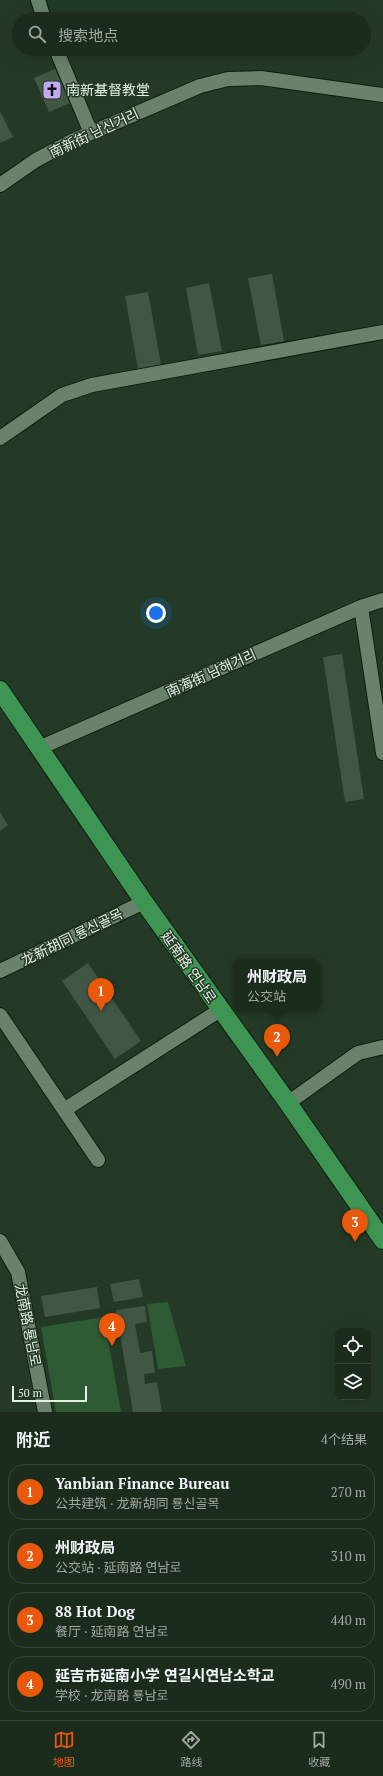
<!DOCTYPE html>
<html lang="zh">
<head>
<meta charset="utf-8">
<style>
  body { margin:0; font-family:"PT Serif","Noto Sans SC","Noto Sans KR",serif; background:#283829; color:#f1f3f6 }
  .controls { position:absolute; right:12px; bottom:12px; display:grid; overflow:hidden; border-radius:8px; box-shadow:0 4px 16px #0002 }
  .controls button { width:36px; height:36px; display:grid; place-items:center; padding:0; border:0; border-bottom:1px solid #39483b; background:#1b2c1c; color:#f1f3f6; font:20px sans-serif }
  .scale { position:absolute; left:12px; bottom:10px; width:75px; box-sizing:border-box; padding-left:4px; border:2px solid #e4f1e5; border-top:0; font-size:11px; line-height:14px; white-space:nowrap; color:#e4f1e5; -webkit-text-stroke:3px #243a26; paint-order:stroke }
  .you { position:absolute; left:156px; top:613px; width:14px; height:14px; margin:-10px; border:3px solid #fff; border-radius:50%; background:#1a73e8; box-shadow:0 0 0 6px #1a73e833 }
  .badge { display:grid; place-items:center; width:26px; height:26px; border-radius:50%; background:#ea580c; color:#fff; font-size:13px; font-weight:700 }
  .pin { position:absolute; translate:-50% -33px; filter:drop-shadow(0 1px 2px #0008) }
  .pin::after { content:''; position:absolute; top:21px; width:14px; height:12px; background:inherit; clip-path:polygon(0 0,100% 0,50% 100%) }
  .popup { position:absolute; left:233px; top:959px; width:88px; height:52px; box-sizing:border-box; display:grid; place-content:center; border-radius:8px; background:#1b2c1c; filter:drop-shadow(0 1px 3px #0005); font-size:13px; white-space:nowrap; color:#a0a7a3 }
  .popup b { font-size:15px; color:#f1f3f6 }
  .popup::after { content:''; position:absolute; left:50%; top:100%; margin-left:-8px; border:8px solid transparent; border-top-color:#1b2c1c }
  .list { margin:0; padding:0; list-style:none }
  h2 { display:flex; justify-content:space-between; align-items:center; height:52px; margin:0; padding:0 16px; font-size:17px }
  h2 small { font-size:13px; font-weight:400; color:#a0a7a3 }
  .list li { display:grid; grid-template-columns:26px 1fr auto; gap:12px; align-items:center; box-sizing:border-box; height:56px; margin:0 8px 8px; padding:0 8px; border:1px solid #39483b; border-radius:16px }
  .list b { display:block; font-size:15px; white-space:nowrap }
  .list p { margin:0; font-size:13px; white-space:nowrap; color:#a0a7a3 }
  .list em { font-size:13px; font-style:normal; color:#a0a7a3 }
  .icon { flex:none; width:22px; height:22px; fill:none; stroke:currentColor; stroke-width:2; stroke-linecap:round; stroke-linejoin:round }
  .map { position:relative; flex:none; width:383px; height:1412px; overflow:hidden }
  .search { position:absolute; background:#1b2c1c; box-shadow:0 4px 16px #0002; left:12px; right:12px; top:12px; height:44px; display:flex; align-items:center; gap:10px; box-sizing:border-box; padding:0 14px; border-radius:22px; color:#a0a7a3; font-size:15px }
  .sheet { height:308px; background:#1b2c1c }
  nav { display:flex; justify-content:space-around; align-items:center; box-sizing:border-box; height:56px; border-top:1px solid #39483b; background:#1b2c1c; font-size:11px; color:#a0a7a3 }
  nav a { display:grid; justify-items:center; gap:2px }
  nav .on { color:#ea580c }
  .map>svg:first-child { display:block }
  .green { fill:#2e5a34 }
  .building { fill:#415743 }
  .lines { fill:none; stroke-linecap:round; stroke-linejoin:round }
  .minor-casing { stroke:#0c200f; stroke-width:16 }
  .major-casing { stroke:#0c200f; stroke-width:20 }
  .minor { stroke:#6a826c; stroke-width:14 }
  .major { stroke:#3e9553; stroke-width:18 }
  .labels { text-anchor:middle; stroke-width:3; stroke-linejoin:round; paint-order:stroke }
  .poi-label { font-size:14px; fill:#e4f1e5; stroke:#243a26; text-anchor:start }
  .street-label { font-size:14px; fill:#e4f1e5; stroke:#243a26 }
</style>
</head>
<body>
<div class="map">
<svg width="383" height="1412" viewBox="0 0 383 1412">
  <rect width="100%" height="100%" fill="#243a26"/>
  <path class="green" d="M168,1302l18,64 -28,3 -11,-65z
    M104,1317l17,95h-65l-15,-85z"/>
  <path class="building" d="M55,69l15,34 -21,9 -15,-34z
    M0,111l13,26 -13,6z
    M272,274l12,67 -23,4 -13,-67z
    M209,283l13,68 -24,4 -12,-67z
    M148,292l13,73 -23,4 -13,-73z
    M342,654l22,145 -19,3 -22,-145z
    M0,812l8,13 -8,6z
    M88,963l53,78 -26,18 -53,-78z
    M139,1279l4,18 -29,5 -4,-18z
    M97,1287l3,21 -55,9 -4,-21z
    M145,1306l2,16 -12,2 5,29 12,-2 3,22 -11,1 1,10 12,-2 5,30h-29l-17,-102z"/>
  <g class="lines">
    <g class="minor-casing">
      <path id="minor" d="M38,0l6,19
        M56,49l35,84
        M0,185l36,-25 36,-19 128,-55 28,-7 33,-1 122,17
        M0,438l62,-43 30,-10 291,-53
        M361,607l22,146
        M39,748l322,-141 22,-7
        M0,971l144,-69
        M0,1015l98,145
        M288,1103l70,-50 25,-6
        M64,1110l156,-100
        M0,1241l18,31 27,140"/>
    </g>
    <g class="major-casing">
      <path id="major" d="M0,690l144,212 144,201 95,137"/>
    </g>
    <use href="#minor" class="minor"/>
    <use href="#major" class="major"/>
  </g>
  <defs>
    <g id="church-square" transform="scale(1)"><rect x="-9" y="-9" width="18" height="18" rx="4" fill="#bfa9f4" stroke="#243a26"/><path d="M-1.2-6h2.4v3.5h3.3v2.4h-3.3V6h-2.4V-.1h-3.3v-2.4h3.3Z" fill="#111"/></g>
  </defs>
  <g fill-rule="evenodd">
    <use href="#church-square" x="52" y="90"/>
  </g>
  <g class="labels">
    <g class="poi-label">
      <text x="66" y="95">南新基督教堂</text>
    </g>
    <g class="street-label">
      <text transform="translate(94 133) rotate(-25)" y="5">南新街 남신거리</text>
      <text transform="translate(211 673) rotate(-24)" y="5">南海街 남해거리</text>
      <text transform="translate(72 937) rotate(-26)" y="5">龙新胡同 룡신골목</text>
      <text transform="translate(189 967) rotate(55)" y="5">延南路 연남로</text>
      <text transform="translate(28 1325) rotate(79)" y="5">龙南路 룡남로</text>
    </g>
  </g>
</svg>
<div class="controls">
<button><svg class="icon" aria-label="locate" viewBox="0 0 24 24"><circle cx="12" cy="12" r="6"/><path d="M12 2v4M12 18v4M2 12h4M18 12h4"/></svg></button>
<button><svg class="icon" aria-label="layers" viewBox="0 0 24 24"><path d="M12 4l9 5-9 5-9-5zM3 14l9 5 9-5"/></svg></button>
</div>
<div class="scale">50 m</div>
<div class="you"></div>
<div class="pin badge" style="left:101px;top:1011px">1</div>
<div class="pin badge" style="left:277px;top:1057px">2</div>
<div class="popup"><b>州财政局</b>公交站</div>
<div class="pin badge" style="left:355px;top:1242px">3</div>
<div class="pin badge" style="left:112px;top:1346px">4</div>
<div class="search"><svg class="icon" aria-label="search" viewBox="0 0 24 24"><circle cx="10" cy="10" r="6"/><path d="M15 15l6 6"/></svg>搜索地点</div>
</div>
<section class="sheet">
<h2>附近<small>4个结果</small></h2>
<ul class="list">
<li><span class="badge">1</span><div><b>Yanbian Finance Bureau</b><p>公共建筑 · 龙新胡同 룡신골목</p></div><em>270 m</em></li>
<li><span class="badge">2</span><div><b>州财政局</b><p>公交站 · 延南路 연남로</p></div><em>310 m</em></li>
<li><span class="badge">3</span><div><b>88 Hot Dog</b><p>餐厅 · 延南路 연남로</p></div><em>440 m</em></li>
<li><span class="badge">4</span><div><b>延吉市延南小学 연길시연남소학교</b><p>学校 · 龙南路 룡남로</p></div><em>490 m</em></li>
</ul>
</section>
<nav>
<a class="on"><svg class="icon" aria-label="map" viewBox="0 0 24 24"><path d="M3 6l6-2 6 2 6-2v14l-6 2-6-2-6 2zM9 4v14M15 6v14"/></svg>地图</a>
<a><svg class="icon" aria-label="directions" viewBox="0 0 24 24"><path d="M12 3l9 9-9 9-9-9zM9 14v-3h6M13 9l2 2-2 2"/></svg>路线</a>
<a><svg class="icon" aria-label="saved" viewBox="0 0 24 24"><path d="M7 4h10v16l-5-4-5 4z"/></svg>收藏</a>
</nav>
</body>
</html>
